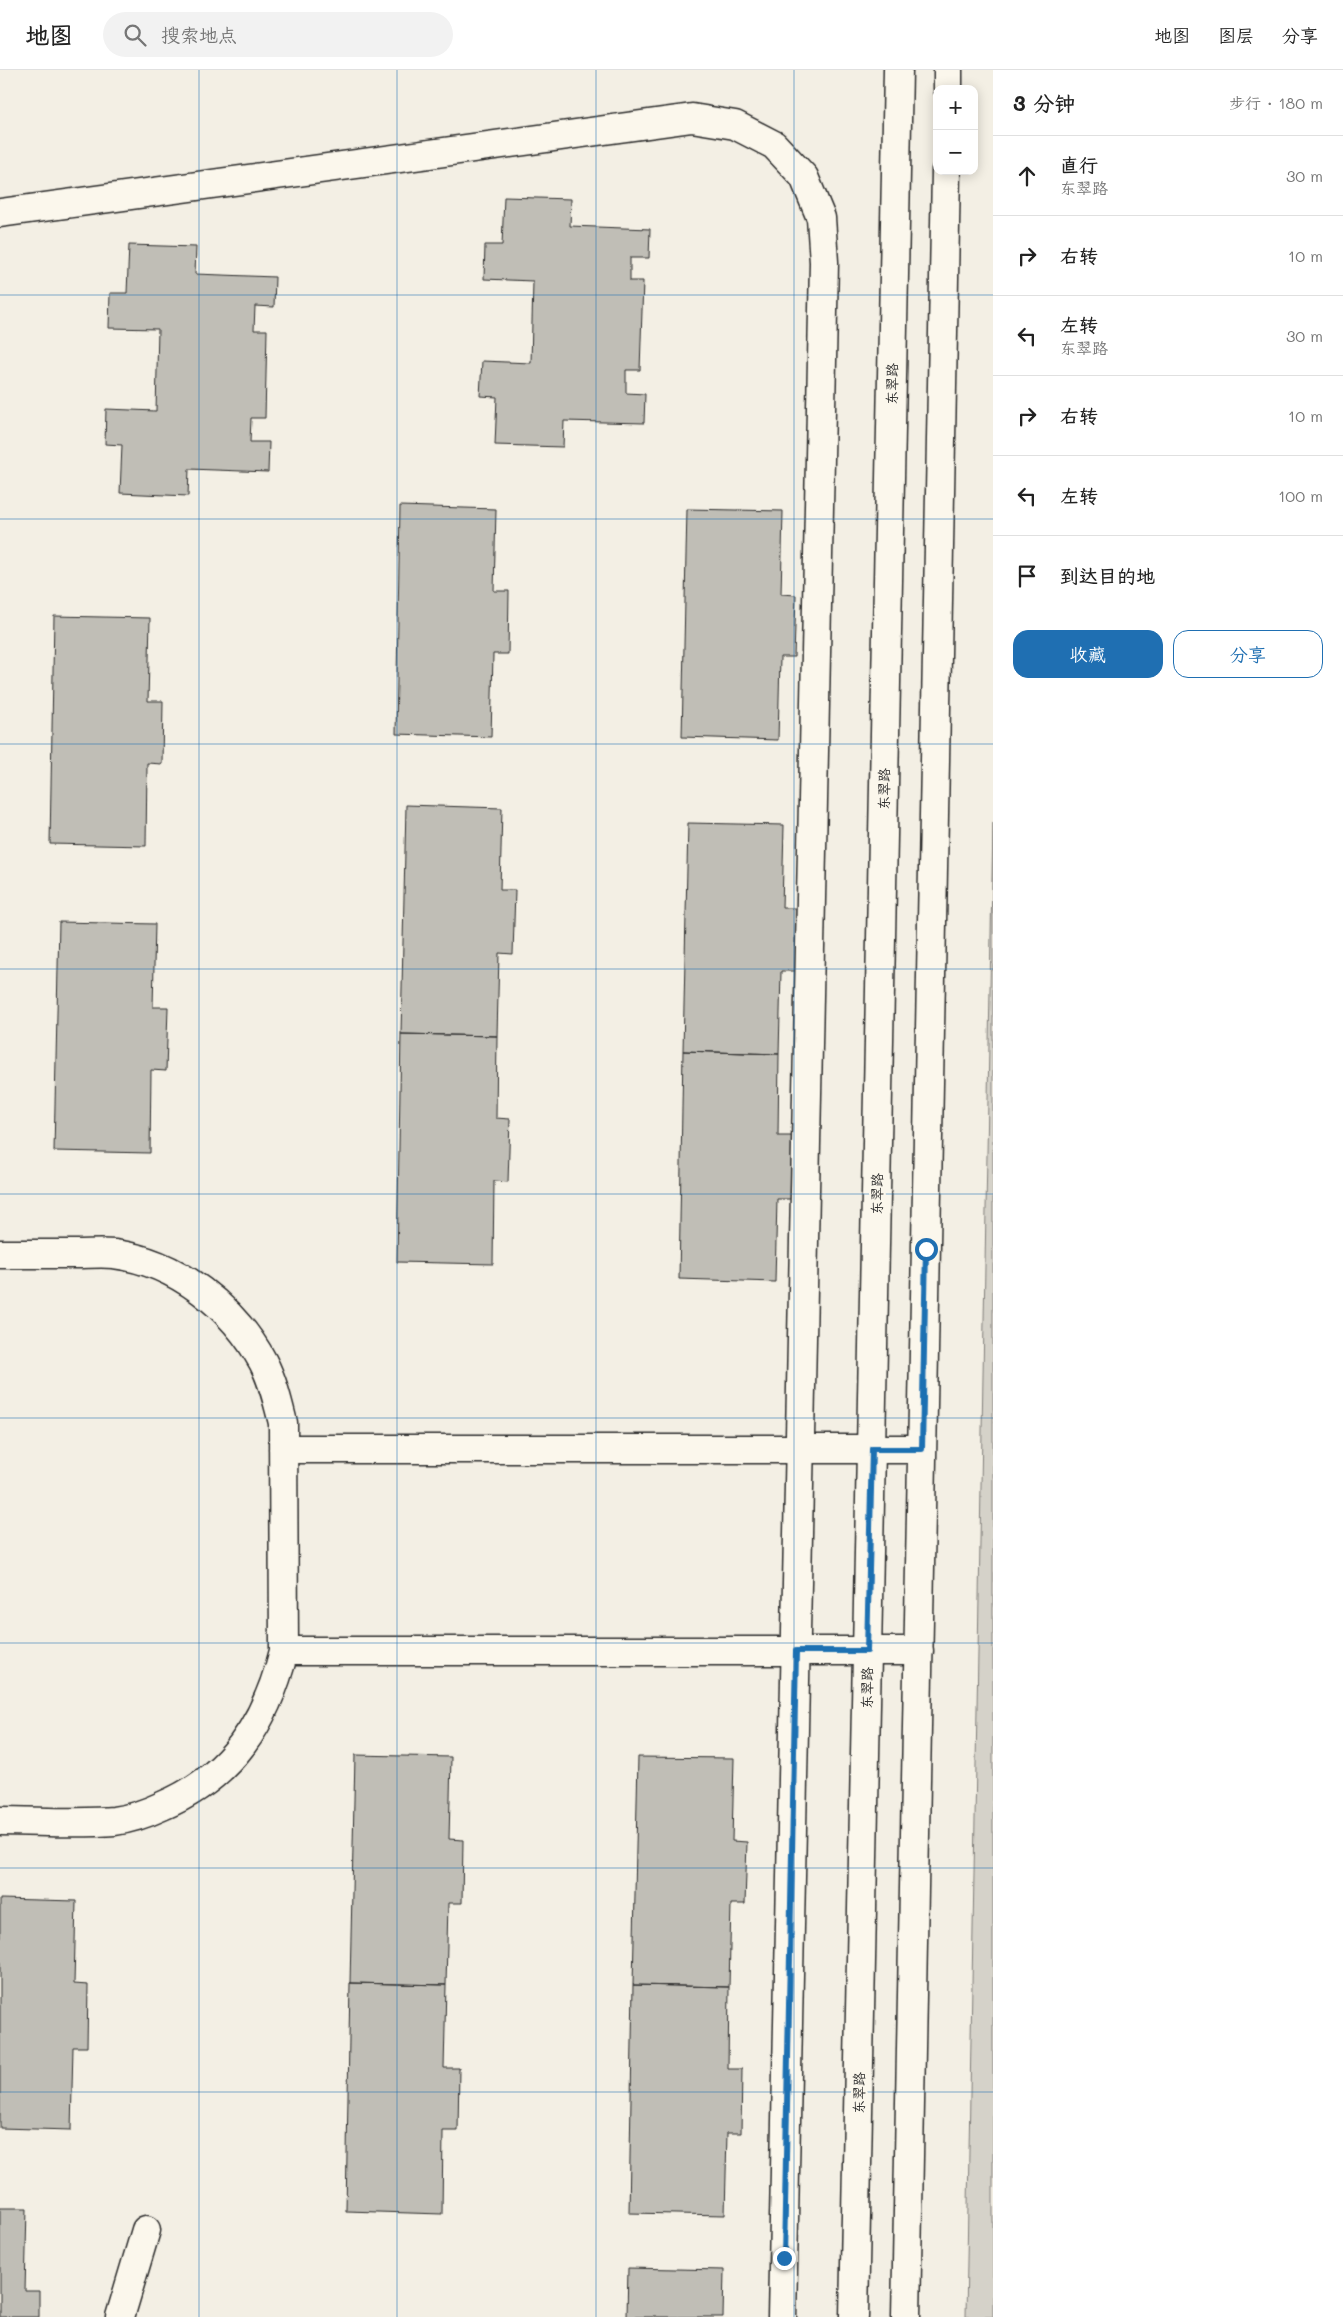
<!DOCTYPE html>
<html lang="zh">
<head>
<meta charset="utf-8">
<style>
  body { margin:0; font-family:Mali,"LXGW WenKai TC",sans-serif; background:#f2f2f2; color:#222 }
  .controls { position:absolute; right:15px; top:15px; display:grid; overflow:hidden; border-radius:10px; box-shadow:0 2px 12px #0003 }
  .controls button { width:45px; height:45px; display:grid; place-items:center; padding:0; border:0; border-bottom:1px solid #e0e0e0; background:#fff; color:#222; font:25px sans-serif }
  .stop { position:absolute; width:15px; height:15px; margin:-11px; border:4px solid #1f6fb2; border-radius:50%; background:#fff }
  .stop.end { background:#1f6fb2; border-color:#fff; box-shadow:0 1px 5px #0008 }
  .list { margin:0; padding:0; list-style:none }
  h2 { display:flex; justify-content:space-between; align-items:center; height:65px; margin:0; padding:0 20px; font-size:21px }
  h2 small { font-size:16px; font-weight:400; color:#767676 }
  .list li { display:grid; grid-template-columns:32px 1fr auto; gap:15px; align-items:center; box-sizing:border-box; height:80px; padding:0 20px; border-top:1px solid #e0e0e0 }
  .list b { display:block; font-size:19px; white-space:nowrap }
  .list p { margin:0; font-size:16px; white-space:nowrap; color:#767676 }
  .list em { font-size:16px; font-style:normal; color:#767676 }
  .actions { display:flex; gap:10px; padding:15px 20px }
  .actions a { flex:1; padding:11px 0; border:1px solid #1f6fb2; border-radius:15px; text-align:center; font-size:18px; color:#1f6fb2 }
  .actions .main { background:#1f6fb2; color:#fff }
  .icon { flex:none; width:28px; height:28px; fill:none; stroke:currentColor; stroke-width:2; stroke-linecap:round; stroke-linejoin:round }
  .map { position:relative; flex:none; width:993px; height:2247px; overflow:hidden }
  header { display:flex; align-items:center; gap:30px; box-sizing:border-box; height:70px; padding:0 25px; background:#fff; border-bottom:1px solid #e0e0e0 }
  header strong { font-size:24px }
  nav { display:flex; gap:28px; margin-inline-start:auto; font-size:18px }
  .search { width:350px; height:45px; background:#f2f2f2; display:flex; align-items:center; gap:12px; box-sizing:border-box; padding:0 18px; border-radius:28px; color:#767676; font-size:19px }
  main { display:flex }
  aside { flex:1; background:#fff }
  .map>svg:first-child { display:block }
  .green { fill:#d5d2c9; stroke:#807e7a }
  .building { fill:#c0beb6; stroke:#2b2b2b }
  .lines { fill:none; stroke-linecap:round; stroke-linejoin:round }
  .minor-casing { stroke:#2b2b2b; stroke-width:31 }
  .minor { stroke:#fbf7ec; stroke-width:28 }
  .route { stroke:#1f6fb2; stroke-width:6 }
  .grid { fill:none; stroke:#1f6fb2; stroke-width:1; stroke-opacity:0.55 }
  .labels { text-anchor:middle; stroke-width:4.5; stroke-linejoin:round; paint-order:stroke }
  .street-label { font-size:14px; fill:#2b2b2b; stroke:#fbf7ec }
</style>
</head>
<body>
<header>
<strong>地图</strong>
<div class="search"><svg class="icon" aria-label="search" viewBox="0 0 24 24"><circle cx="10" cy="10" r="6"/><path d="M15 15l6 6"/></svg>搜索地点</div>
<nav><a>地图</a><a>图层</a><a>分享</a></nav>
</header>
<main>
<div class="map">
<svg width="993" height="2247" viewBox="0 0 993 2247">
  <rect width="100%" height="100%" fill="#f3efe4"/>
  <filter id="ink" filterUnits="userSpaceOnUse"><feTurbulence type="fractalNoise" baseFrequency=".02" numOctaves="2"/><feDisplacementMap in="SourceGraphic" scale="10" xChannelSelector="R" yChannelSelector="G"/><feConvolveMatrix kernelMatrix="1 2 1 2 8 2 1 2 1" color-interpolation-filters="sRGB"/></filter>
  <g filter="url(#ink)">
    <path class="green" d="M993,753v1494h-27z"/>
    <path class="building" d="M504,127l67,2 -1,27 80,3 -1,29h-19v23h13l-3,89h-14v23l19,1 -1,29 -80,-2 -1,26 -68,-2 2,-48 -17,-1 2,-35 49,2 2,-82 -49,-2 1,-34h17z
      M129,175l67,2 -1,27 80,3 -1,30 -19,-1 -1,24h13l-2,88h-14l-1,24h19l-1,30 -79,-3 -1,27 -68,-3 2,-48 -17,-1 1,-35 50,2 2,-82 -49,-1 1,-35h17z
      M400,436l96,3 -2,82h15l-1,63h-15l-2,83 -95,-3z
      M687,439l96,2 -2,83 15,1 -2,62h-14l-2,83 -96,-3z
      M54,546l96,2 -2,83h15l-1,63 -15,-1 -1,83 -96,-2z
      M406,735l96,3 -2,82h15l-2,64 -14,-1 -2,83 -96,-2z
      M688,753l96,2 -2,83h15l-2,63h-14l-2,83 -96,-3z
      M59,852l96,2 -2,83h15l-2,64 -15,-1 -1,83 -96,-2z
      M401,964l96,2 -1,82 14,1 -2,63 -14,-1 -1,83 -96,-2z
      M683,981l96,3 -1,82h14l-1,63h-14l-2,83 -96,-3z
      M355,1685l96,2 -2,82 14,1 -1,63h-14l-2,82 -96,-2z
      M638,1687l96,1 -2,83 15,1 -2,62h-14l-2,83 -96,-2z
      M0,1829l76,2 -2,83 14,1 -1,62h-14l-2,83 -71,-2z
      M350,1913l96,2 -2,83h15l-1,63h-15l-1,83 -96,-3z
      M633,1915l96,2 -1,82h14l-1,64h-14l-2,82 -96,-2z
      M0,2138h27l-2,83h14v26h-39z
      M628,2198l96,2 -1,47h-96z"/>
    <g class="lines">
      <g class="minor-casing">
        <path id="minor" d="M948,19v-19
          M0,143l692,-95 43,7 39,20 30,32 17,41 3,44 -42,2055
          M0,1184c25,0 51,0 76,0 13,0 26,-1 38,0 63,8 120,54 149,108 10,19 15,41 20,61l1,228c-18,72 -53,126 -122,155 -15,7 -32,13 -48,15 -37,3 -76,0 -114,0
          M283,1379h639
          M284,1581h635
          M120,2247l26,-87
          M854,2247l44,-2247
          M906,2247l40,-2146"/>
      </g>
      <use href="#minor" class="minor"/>
    </g>
  </g>
  <g class="lines" filter="url(#ink)">
    <path class="route" d="M784,2188l12,-607h71l5,-202h50l4,-200"/>
  </g>
  <path class="grid" d="M199,0v2247M397,0v2247M596,0v2247M794,0v2247M0,225h993M0,449h993M0,674h993M0,899h993M0,1124h993M0,1348h993M0,1573h993M0,1798h993M0,2022h993"/>
  <g class="labels">
    <g class="street-label">
      <text transform="translate(892 314) rotate(-89)" y="5">东翠路</text>
      <text transform="translate(884 719) rotate(-89)" y="5">东翠路</text>
      <text transform="translate(877 1124) rotate(-89)" y="5">东翠路</text>
      <text transform="translate(867 1618) rotate(-89)" y="5">东翠路</text>
      <text transform="translate(859 2023) rotate(-89)" y="5">东翠路</text>
    </g>
  </g>
</svg>
<div class="controls">
<button>+</button>
<button>−</button>
</div>
<div class="stop" style="left:926px;top:1179px"></div>
<div class="stop end" style="left:784px;top:2188px"></div>
</div>
<aside>
<h2>3 分钟<small>步行 · 180 m</small></h2>
<ul class="list">
<li><svg class="icon" aria-label="ahead" viewBox="0 0 24 24"><path d="M12 20V5M6 11l6-6 6 6"/></svg><div><b>直行</b><p>东翠路</p></div><em>30 m</em></li>
<li><svg class="icon" aria-label="right" viewBox="0 0 24 24"><path d="M7 20v-9h11M14 6l5 5-5 5"/></svg><div><b>右转</b></div><em>10 m</em></li>
<li><svg class="icon" aria-label="left" viewBox="0 0 24 24"><path d="M17 20v-9H6M10 6l-5 5 5 5"/></svg><div><b>左转</b><p>东翠路</p></div><em>30 m</em></li>
<li><svg class="icon" aria-label="right" viewBox="0 0 24 24"><path d="M7 20v-9h11M14 6l5 5-5 5"/></svg><div><b>右转</b></div><em>10 m</em></li>
<li><svg class="icon" aria-label="left" viewBox="0 0 24 24"><path d="M17 20v-9H6M10 6l-5 5 5 5"/></svg><div><b>左转</b></div><em>100 m</em></li>
<li><svg class="icon" aria-label="arrive" viewBox="0 0 24 24"><path d="M6 21V4h12l-3 4 3 4H6"/></svg><div><b>到达目的地</b></div></li>
</ul>
<div class="actions"><a class="main">收藏</a><a>分享</a></div>
</aside>
</main>
</body>
</html>
